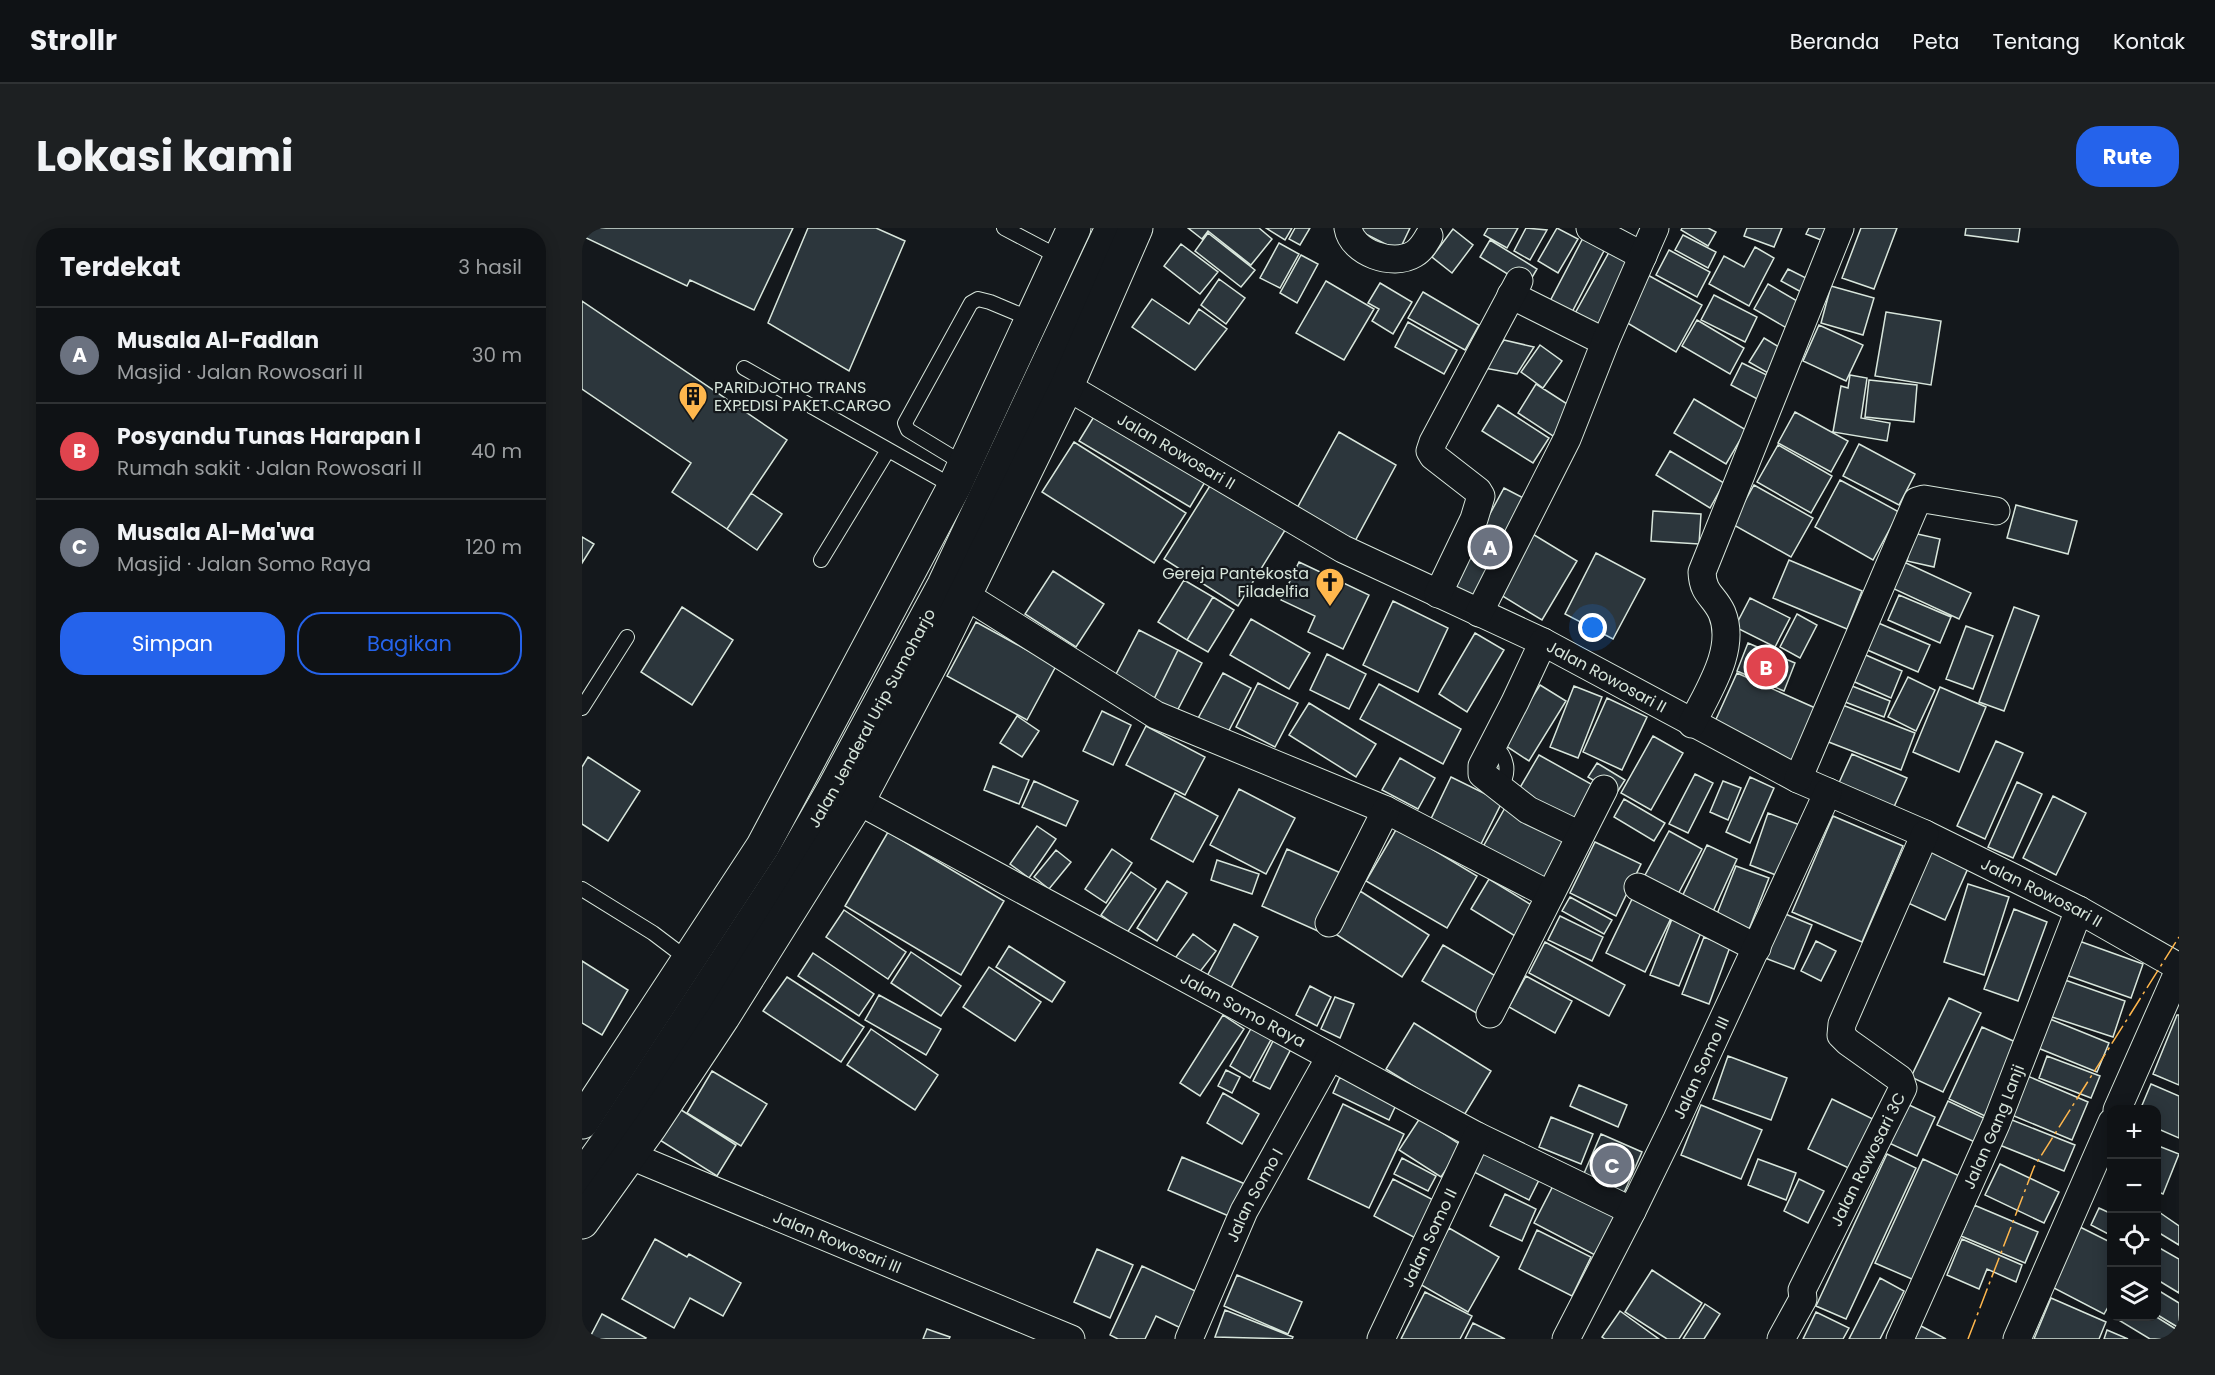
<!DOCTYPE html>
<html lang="id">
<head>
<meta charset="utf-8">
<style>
  body { margin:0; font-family:Poppins,sans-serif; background:#1d2022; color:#f1f3f6 }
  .controls { position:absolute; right:18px; bottom:18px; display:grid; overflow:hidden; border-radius:12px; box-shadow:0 3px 15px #0003 }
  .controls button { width:54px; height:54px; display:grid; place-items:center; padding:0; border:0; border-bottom:2px solid #2f3234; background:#0f1215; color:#f1f3f6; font:30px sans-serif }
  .you { position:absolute; left:1011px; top:400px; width:21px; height:21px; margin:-15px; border:4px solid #fff; border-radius:50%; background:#1a73e8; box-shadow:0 0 0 9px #1a73e833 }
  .badge { display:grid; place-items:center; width:39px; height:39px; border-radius:50%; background:#2563eb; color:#fff; font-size:20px; font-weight:700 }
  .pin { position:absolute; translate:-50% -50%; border:3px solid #fff; box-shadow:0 2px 6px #0006 }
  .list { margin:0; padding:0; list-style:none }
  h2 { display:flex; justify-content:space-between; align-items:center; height:78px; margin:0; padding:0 24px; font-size:26px }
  h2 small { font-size:20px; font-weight:400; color:#9b9ea0 }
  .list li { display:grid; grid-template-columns:39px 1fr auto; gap:18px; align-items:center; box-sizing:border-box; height:96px; padding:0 24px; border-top:2px solid #2f3234 }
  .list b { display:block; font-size:22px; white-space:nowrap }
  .list p { margin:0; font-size:20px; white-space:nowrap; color:#9b9ea0 }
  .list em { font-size:20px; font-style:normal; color:#9b9ea0 }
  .actions { display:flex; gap:12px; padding:18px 24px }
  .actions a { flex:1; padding:14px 0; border:2px solid #2563eb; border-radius:24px; text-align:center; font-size:21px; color:#2563eb }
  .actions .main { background:#2563eb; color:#fff }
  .icon { flex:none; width:33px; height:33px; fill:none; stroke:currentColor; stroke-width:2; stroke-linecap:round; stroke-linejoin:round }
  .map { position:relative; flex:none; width:1597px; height:1111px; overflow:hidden; border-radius:24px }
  header { display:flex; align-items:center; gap:36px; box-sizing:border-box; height:84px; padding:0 30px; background:#0f1215; border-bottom:2px solid #2f3234 }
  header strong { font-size:28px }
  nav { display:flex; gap:33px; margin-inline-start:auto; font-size:21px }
  .intro { display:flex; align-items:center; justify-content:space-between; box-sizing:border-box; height:144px; padding:0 36px }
  h1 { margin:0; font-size:42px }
  .button { padding:15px 27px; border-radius:24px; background:#2563eb; color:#fff; font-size:21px; font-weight:700 }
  main { display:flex; gap:36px; padding:0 36px }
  aside { flex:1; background:#0f1215; border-radius:24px; box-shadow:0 3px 15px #0003 }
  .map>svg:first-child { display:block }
  .building { fill:#2c363c; stroke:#d8e6dc; stroke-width:1.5 }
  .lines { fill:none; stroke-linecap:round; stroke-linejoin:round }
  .service-casing { stroke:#d8e6dc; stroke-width:16 }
  .minor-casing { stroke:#d8e6dc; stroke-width:29 }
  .trunk-casing { stroke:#d8e6dc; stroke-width:35 }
  .service { stroke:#14181c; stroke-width:14 }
  .minor { stroke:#14181c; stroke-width:27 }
  .trunk { stroke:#14181c; stroke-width:33 }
  .power { stroke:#ffb74d; stroke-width:1.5; stroke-dasharray:21 4.5 3 4.5; stroke-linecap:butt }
  .labels { text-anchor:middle; stroke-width:4.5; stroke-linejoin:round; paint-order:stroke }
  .poi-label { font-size:16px; fill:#d8e6dc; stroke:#14181c; text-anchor:start }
  .street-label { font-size:16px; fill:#d8e6dc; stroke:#14181c }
</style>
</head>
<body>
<header>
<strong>Strollr</strong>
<nav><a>Beranda</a><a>Peta</a><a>Tentang</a><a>Kontak</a></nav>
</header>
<div class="intro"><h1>Lokasi kami</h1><a class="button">Rute</a></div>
<main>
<aside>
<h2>Terdekat<small>3 hasil</small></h2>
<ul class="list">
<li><span class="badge" style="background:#6b7280">A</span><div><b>Musala Al-Fadlan</b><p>Masjid · Jalan Rowosari II</p></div><em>30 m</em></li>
<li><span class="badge" style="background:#e0444e">B</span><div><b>Posyandu Tunas Harapan I</b><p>Rumah sakit · Jalan Rowosari II</p></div><em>40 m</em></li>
<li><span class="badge" style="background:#6b7280">C</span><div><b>Musala Al-Ma'wa</b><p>Masjid · Jalan Somo Raya</p></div><em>120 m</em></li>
</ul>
<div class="actions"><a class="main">Simpan</a><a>Bagikan</a></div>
</aside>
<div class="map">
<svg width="1597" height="1111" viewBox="0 0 1597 1111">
  <rect width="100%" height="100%" fill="#14181c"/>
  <path class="building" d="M0,0h211l-39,82 -64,-30 -3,6 -105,-50z
    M226,0h68l29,13 -56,130 -81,-48z
    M606,0h71l13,11 -21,26 -43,-34 -6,8z
    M684,0h26l-7,12z
    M713,0h15l-10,17 -11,-6z
    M772,0h56l-11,23z
    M906,0h30l-11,20 -23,-13z
    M944,0l21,2 -17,30 -16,-9z
    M975,0l21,11 -20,34 -20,-12z
    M1100,0h26l8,4 -8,14 -27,-16z
    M1165,0h35l-8,19 -30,-11z
    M1227,0h28l-6,16 -25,-10z
    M1279,0h36l-23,61 -32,-11z
    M1384,0h54l-2,14 -53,-7z
    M871,1l20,16 -21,28 -20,-16z
    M626,5l47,37 -14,17 -46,-36z
    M1101,7l33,17 -8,16 -33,-18z
    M1002,8l22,11 -36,69 -22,-11z
    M908,12l47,29 -10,17 -47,-29z
    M697,15l20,11 -19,34 -20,-10z
    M599,16l37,28 -18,22 -36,-28z
    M1031,17l27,15 -40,72 -27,-15z
    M1173,19l19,11 -25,48 -40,-22 15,-28 20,11z
    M1087,22l41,22 -13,25 -41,-22z
    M719,27l17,9 -21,39 -17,-10z
    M1206,41l22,11 -7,13 -22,-12z
    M1064,46l56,31 -26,47 -57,-34z
    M637,51l26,19 -19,26 -25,-19z
    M744,53l48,28 -30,51 -48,-27z
    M798,55l32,19 -19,32 -21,-13 7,-12 -11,-6z
    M1186,56l36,21 -14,25 -36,-21z
    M1249,58l43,12 -11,37 -42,-12z
    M841,64l56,33 -14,25 -57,-32z
    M1132,67l43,22 -12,25 -44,-22z
    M570,71l37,25 10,-15 28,20 -32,41 -63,-43z
    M0,73l205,139 -60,89 -55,-37 19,-29 -109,-74z
    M1304,84l55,9 -10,64 -56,-9z
    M1115,92l47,28 -14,26 -48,-28z
    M826,94l49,28 -13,24 -49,-27z
    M1237,97l44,20 -17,36 -43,-20z
    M1182,110l25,15 -14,24 -26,-15z
    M922,112l30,7 -17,27 -33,-6z
    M958,117l22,16 -19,27 -22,-16z
    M1160,135l31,15 -12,23 -30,-16z
    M1268,147l17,3 -6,40 29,5 -3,18 -54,-9 8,-46 7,2z
    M1287,152l48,5 -3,37 -49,-5z
    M954,156l39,25 -19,29 -38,-25z
    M1112,171l52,31 -20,34 -52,-31z
    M916,177l51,33 -16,25 -51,-32z
    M516,182l110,67 -18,30 -111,-66z
    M1213,184l53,29 -17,31 -53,-29z
    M757,204l57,33 -42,78 -58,-33z
    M492,214l112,71 -32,50 -112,-71z
    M1277,216l56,30 -16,31 -56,-29z
    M1196,217l54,31 -21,37 -54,-31z
    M1088,223l54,32 -14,25 -54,-33z
    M1258,252l59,32 -26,48 -58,-33z
    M631,253l74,46 -49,79 -74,-47z
    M1172,257l59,33 -22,39 -59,-33z
    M922,260l29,15 -57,103 -28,-15z
    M169,265l31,21 -25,36 -30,-21z
    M1434,277l61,16 -9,33 -61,-16z
    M1071,283l48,3 -2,30 -48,-3z
    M949,305l46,28 -35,59 -46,-28z
    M1331,305l27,6 -6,28 -27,-6z
    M0,309l12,7 -12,19z
    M1014,325l49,26 -32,60 -48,-25z
    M1207,332l73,31 -15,38 -74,-31z
    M717,334l70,33 -26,54 -35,-17 7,-16 -34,-16z
    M1322,334l67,31 -12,26 -67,-31z
    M471,343l51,33 -28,43 -51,-33z
    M602,352l29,17 -26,43 -29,-18z
    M1317,367l52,22 -11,26 -52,-23z
    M631,369l21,13 -26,42 -21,-12z
    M1168,370l40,20 -15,29 -40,-20z
    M811,373l55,27 -30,64 -55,-27z
    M100,379l51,33 -41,65 -51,-33z
    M1432,379l25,9 -35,95 -25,-9z
    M1215,386l20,11 -17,33 -20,-11z
    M669,391l59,34 -21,36 -59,-34z
    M394,394l80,44 -29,54 -80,-44z
    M1294,394l54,23 -12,27 -53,-23z
    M1384,398l27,10 -20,53 -27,-10z
    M557,402l39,20 -25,51 -40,-21z
    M893,405l29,17 -37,62 -28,-18z
    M1166,415l47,20 -11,28 -47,-20z
    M596,422l24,13 -26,50 -23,-12z
    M1277,424l43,19 -11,27 -43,-19z
    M745,426l39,20 -17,35 -39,-19z
    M641,445l28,15 -26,50 -29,-16z
    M1155,445l85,38 -25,55 -85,-38z
    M1326,449l27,13 -19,41 -28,-14z
    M676,455l40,20 -23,44 -39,-20z
    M797,456l82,45 -18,35 -83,-45z
    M1265,456l43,17 -6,16 -44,-17z
    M958,457l26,16 -37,60 -26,-17z
    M992,458l28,11 -24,61 -28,-11z
    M1358,459l46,20 -27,65 -46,-20z
    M1025,470l40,19 -25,53 -39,-18z
    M727,475l67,41 -20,33 -67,-42z
    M1258,476l75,29 -14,37 -75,-29z
    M520,483l29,14 -18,40 -30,-14z
    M435,488l22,15 -17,26 -22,-14z
    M564,498l59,31 -20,38 -59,-30z
    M1071,508l30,17 -32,57 -30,-17z
    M1414,513l27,12 -38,86 -28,-13z
    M1270,526l55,24 -14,31 -55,-24z
    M957,527l61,34 -21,37 -61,-35z
    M6,529l52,34 -32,50 -26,-17v-57z
    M818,530l35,20 -17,31 -36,-19z
    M1015,535l28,17 -9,14 -28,-17z
    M411,538l36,14 -10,24 -35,-14z
    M1113,546l18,9 -25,50 -19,-9z
    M869,549l51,25 -23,46 -50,-25z
    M1168,549l24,11 -24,55 -24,-11z
    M452,553l44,20 -12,25 -44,-19z
    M1141,553l18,7 -13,32 -18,-8z
    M1435,554l25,12 -29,64 -25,-11z
    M657,561l56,29 -29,56 -56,-29z
    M593,565l43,23 -25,46 -42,-23z
    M1471,568l33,17 -30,62 -33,-17z
    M1042,571l41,24 -11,18 -40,-24z
    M924,578l68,38 -27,48 -68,-38z
    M1186,585l32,12 -19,52 -31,-12z
    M1251,588l70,30 -41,96 -70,-30z
    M455,598l19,13 -27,39 -19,-14z
    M815,600l80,48 -30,52 -81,-47z
    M1087,603l33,18 -25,47 -33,-19z
    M306,604l116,69 -43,74 -116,-69z
    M1013,614l46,22 -25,52 -46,-23z
    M1125,617l30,14 -27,59 -31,-15z
    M530,621l20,14 -26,40 -21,-14z
    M705,621l58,26 -25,57 -58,-26z
    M1351,621l36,17 -24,54 -37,-17z
    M474,622l15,12 -22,27 -15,-12z
    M635,632l42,14 -7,20 -41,-14z
    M1154,638l33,12 -21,54 -33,-13z
    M549,644l25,17 -29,44 -26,-18z
    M907,651l44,27 -18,30 -44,-27z
    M585,653l20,12 -30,48 -20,-13z
    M1386,656l41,13 -25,78 -40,-13z
    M778,663l69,44 -27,42 -68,-44z
    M1052,667l39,19 -28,58 -39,-19z
    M988,669l42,23 -8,14 -42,-23z
    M1432,681l33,13 -29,79 -34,-12z
    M262,682l62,42 -18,27 -62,-42z
    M1201,685l29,12 -18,44 -29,-11z
    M978,688l43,21 -11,24 -44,-21z
    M1090,691l30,11 -23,56 -29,-11z
    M652,696l24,13 -32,60 -23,-13z
    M611,706l23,17 -24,31 -22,-17z
    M1122,709l26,10 -21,57 -27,-10z
    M1234,713l20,10 -15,30 -20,-10z
    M1497,713l64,23 -12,34 -65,-23z
    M963,714l80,43 -16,31 -80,-43z
    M861,717l56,33 -21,36 -56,-33z
    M427,718l56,36 -13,20 -56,-35z
    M329,724l50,34 -20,30 -50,-33z
    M231,725l61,41 -15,22 -61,-40z
    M0,733l46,29 -26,45 -20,-12z
    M407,739l52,35 -26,39 -52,-34z
    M944,748l46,25 -17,32 -46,-26z
    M205,749l77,50 -23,35 -78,-51z
    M1480,751l63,22 -12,36 -64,-21z
    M728,758l21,11 -14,29 -21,-11z
    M297,767l62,34 -15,26 -61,-35z
    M753,769l19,7 -14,34 -19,-9z
    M1367,770l32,15 -38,79 -32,-15z
    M641,787l21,14 -44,67 -20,-13z
    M1595,787h2v70l-26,-11z
    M1463,789l64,26 -12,29 -64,-26z
    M832,795l77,48 -28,46 -77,-48z
    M671,797l20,11 -23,42 -20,-12z
    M1400,799l38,17 -33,73 -38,-18z
    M289,801l67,46 -23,35 -68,-45z
    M692,811l18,8 -22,42 -17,-8z
    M1146,828l59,22 -16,42 -58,-21z
    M1465,828l53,20 -9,22 -52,-20z
    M644,842l14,7 -8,16 -14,-7z
    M130,843l55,33 -26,42 -54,-33z
    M1441,846l65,28 -16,38 -65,-27z
    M758,849l56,28 -7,15 -56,-27z
    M1569,856l28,12v42l-23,-10v-18h-16z
    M997,857l48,20 -9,22 -48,-21z
    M641,865l36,21 -17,30 -35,-21z
    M1250,871l47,23 -24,49 -47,-22z
    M1366,873l40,19 -11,23 -40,-18z
    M761,876l61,30 -35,74 -61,-29z
    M1325,876l28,13 -18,39 -28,-13z
    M1119,877l61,25 -21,49 -60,-24z
    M93,878l61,39 -19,31 -62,-39z
    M969,889l42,17 -12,30 -42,-17z
    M838,890l42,28 -21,31 -42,-27z
    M1425,890l68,27 -11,26 -67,-27z
    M1019,906l41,18 -19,43 -41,-17z
    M1574,917l23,9 -16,40 -7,-3z
    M904,920l55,28 -12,24 -55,-28z
    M1305,926l29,14 -70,151 -30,-13z
    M600,929l63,27 -14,33 -63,-27z
    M820,930l34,18 -8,15 -34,-17z
    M1176,931l38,14 -10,27 -38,-15z
    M1341,931l45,21 -47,103 -46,-20z
    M1418,936l59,28 -15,31 -59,-28z
    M811,951l48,25 -20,37 -47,-25z
    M1217,951l25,12 -16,32 -24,-12z
    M974,952l61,32 -22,43 -61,-32z
    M923,966l31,15 -14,32 -32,-15z
    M1392,977l64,27 -13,31 -64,-27z
    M1517,980l13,6v22l-21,-11z
    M1574,982l23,16v19l-23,-14z
    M1498,999l32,16v57l-8,14 -54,-28z
    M867,1000l50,29 -31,55 -50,-29z
    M955,1002l54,27 -19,39 -53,-27z
    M73,1011l32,18 2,-3 52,29 -18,33 -33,-18 -16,30 -52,-29z
    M1380,1011l60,26 -6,17 -29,-13 -8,20 -32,-14z
    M1574,1018l23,13v34l-23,-14z
    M515,1021l36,16 -23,53 -36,-16z
    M560,1038l62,29 -17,36 -31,-15 -11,23h-27l-8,-4z
    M1070,1042l50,33 -23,36h-12l-42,-27z
    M655,1047l65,27 -14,32 -64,-28z
    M1298,1050l24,13 -24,48h-31z
    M1574,1061l23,14v25l-23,-14z
    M843,1064l47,24 -12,23h-59z
    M1469,1070l55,24 -7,17h-65z
    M1123,1076l15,10 -16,25h-21z
    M643,1082l68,27 -1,2 -77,-2z
    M1038,1083l39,28h-54l-3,-2z
    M1234,1084l33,16 -6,11h-40z
    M20,1086l44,24 -1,1h-56z
    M1530,1088h43l24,15v3l-3,5h-26z
    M891,1095l32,16h-40z
    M1339,1098l25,13h-32z
    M345,1101l23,8 -1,2h-26z
    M1525,1102l21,9h-24z"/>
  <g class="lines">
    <g class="service-casing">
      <path id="service" d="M422,0l57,30
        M162,140l210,119
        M382,236l-56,-34 -3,-7 66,-120 7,-4 12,3 43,18
        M239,332l67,-110
        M0,480l45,-71
        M910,515c16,14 19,28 8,46
        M0,661l71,44 37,28"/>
    </g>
    <g class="minor-casing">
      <g id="minor">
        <path d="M766,0c4,25 45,39 66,26 7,-4 11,-11 15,-18"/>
        <path d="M1008,0l53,28"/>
        <path d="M929,67l94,47"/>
        <path id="s1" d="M467,148l294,173 200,93 255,137 127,55 154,76 100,57"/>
        <path d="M856,366l36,-75 7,-23 -3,-5 -45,-35 -3,-5 3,-9 86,-161"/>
        <path d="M383,367l191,120 230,95 164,85"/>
        <path d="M897,385l88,-174 39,-99 49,-112"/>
        <path d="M961,414l-28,60 -33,64v8l46,36 52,25"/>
        <path d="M1110,496c15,-32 45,-74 30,-111 -8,-18 -19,-18 -20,-41l138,-344"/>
        <path d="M1216,551l119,-278 7,-2 72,12"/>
        <path id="s2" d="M276,573l619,335 155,75"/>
        <path d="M1056,659l119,61"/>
        <path d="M747,695l57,-113"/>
        <path d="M908,786l114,-225"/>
        <path d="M1535,882l62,-140"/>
        <path id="s3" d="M30,920l459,191"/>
        <path id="s4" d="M607,1111l55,-128 86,-154"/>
        <path id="s5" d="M799,1111l96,-203"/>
        <path id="s6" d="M984,1111l66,-128 45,-92 151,-327"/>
        <path id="s7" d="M1199,1111l22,-40 -1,-9 101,-202 -3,-9 -52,-37 -7,-7 1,-11 83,-190"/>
        <path id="s8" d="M1318,1111l96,-215 83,-214"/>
        <path d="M1435,1111l95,-217"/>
      </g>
    </g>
    <g class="trunk-casing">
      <g id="trunk">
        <path d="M0,894l181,-276 191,-359 120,-259"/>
        <path id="s9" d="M0,950l23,-32 186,-283 42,-73 111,-205 168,-357"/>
        <path d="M0,994l68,-95 73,-110 135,-216 75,-141 134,-274 69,-158"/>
      </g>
    </g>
    <use href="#service" class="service"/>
    <use href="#minor" class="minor"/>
    <use href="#trunk" class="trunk"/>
    <path class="power" d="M1386,1111l66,-172 145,-230"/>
  </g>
  <defs>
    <g id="building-pin" transform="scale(1.5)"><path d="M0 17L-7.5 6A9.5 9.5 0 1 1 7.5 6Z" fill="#ffb74d" stroke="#14181c"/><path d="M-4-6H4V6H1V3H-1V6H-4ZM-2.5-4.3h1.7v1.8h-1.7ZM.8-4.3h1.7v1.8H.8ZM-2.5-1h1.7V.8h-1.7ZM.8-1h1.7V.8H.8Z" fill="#111"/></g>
    <g id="church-pin" transform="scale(1.5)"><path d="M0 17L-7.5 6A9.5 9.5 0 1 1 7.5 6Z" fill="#ffb74d" stroke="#14181c"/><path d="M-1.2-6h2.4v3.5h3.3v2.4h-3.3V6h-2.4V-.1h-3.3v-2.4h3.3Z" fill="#111"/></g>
  </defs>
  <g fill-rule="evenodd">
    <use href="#building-pin" x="111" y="168"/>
    <use href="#church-pin" x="748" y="354"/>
  </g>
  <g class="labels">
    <g class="poi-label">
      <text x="132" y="165">PARIDJOTHO TRANS<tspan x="132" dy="18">EXPEDISI PAKET CARGO</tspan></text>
      <text x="727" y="351" text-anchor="end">Gereja Pantekosta<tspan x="727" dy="18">Filadelfia</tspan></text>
    </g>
    <g class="street-label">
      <text dy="6" stroke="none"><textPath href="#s1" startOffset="148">Jalan Rowosari II</textPath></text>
      <text dy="6" stroke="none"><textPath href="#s1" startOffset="634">Jalan Rowosari II</textPath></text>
      <text dy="6" stroke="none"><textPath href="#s9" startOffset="544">Jalan Jenderal Urip Sumoharjo</textPath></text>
      <text dy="6" stroke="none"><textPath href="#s1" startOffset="1120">Jalan Rowosari II</textPath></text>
      <text dy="6" stroke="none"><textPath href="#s2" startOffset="438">Jalan Somo Raya</textPath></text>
      <text dy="6" stroke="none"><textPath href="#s6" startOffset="303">Jalan Somo III</textPath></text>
      <text dy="6" stroke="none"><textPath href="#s8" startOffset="232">Jalan Gang Lanji</textPath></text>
      <text dy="6" stroke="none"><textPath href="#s7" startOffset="201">Jalan Rowosari 3C</textPath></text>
      <text dy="6" stroke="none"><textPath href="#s4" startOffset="158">Jalan Somo I</textPath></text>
      <text dy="6" stroke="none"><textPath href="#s5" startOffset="112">Jalan Somo II</textPath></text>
      <text dy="6" stroke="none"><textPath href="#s3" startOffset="244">Jalan Rowosari III</textPath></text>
    </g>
  </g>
</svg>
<div class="controls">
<button>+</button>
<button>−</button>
<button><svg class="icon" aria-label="locate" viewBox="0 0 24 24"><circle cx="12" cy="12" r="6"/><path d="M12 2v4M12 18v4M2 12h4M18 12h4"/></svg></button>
<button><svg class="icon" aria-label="layers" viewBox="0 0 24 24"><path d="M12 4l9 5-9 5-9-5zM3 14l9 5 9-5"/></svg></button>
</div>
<div class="you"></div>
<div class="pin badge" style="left:908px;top:319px;background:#6b7280">A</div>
<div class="pin badge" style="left:1184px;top:439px;background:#e0444e">B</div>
<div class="pin badge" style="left:1030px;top:937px;background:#6b7280">C</div>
</div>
</main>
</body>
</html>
